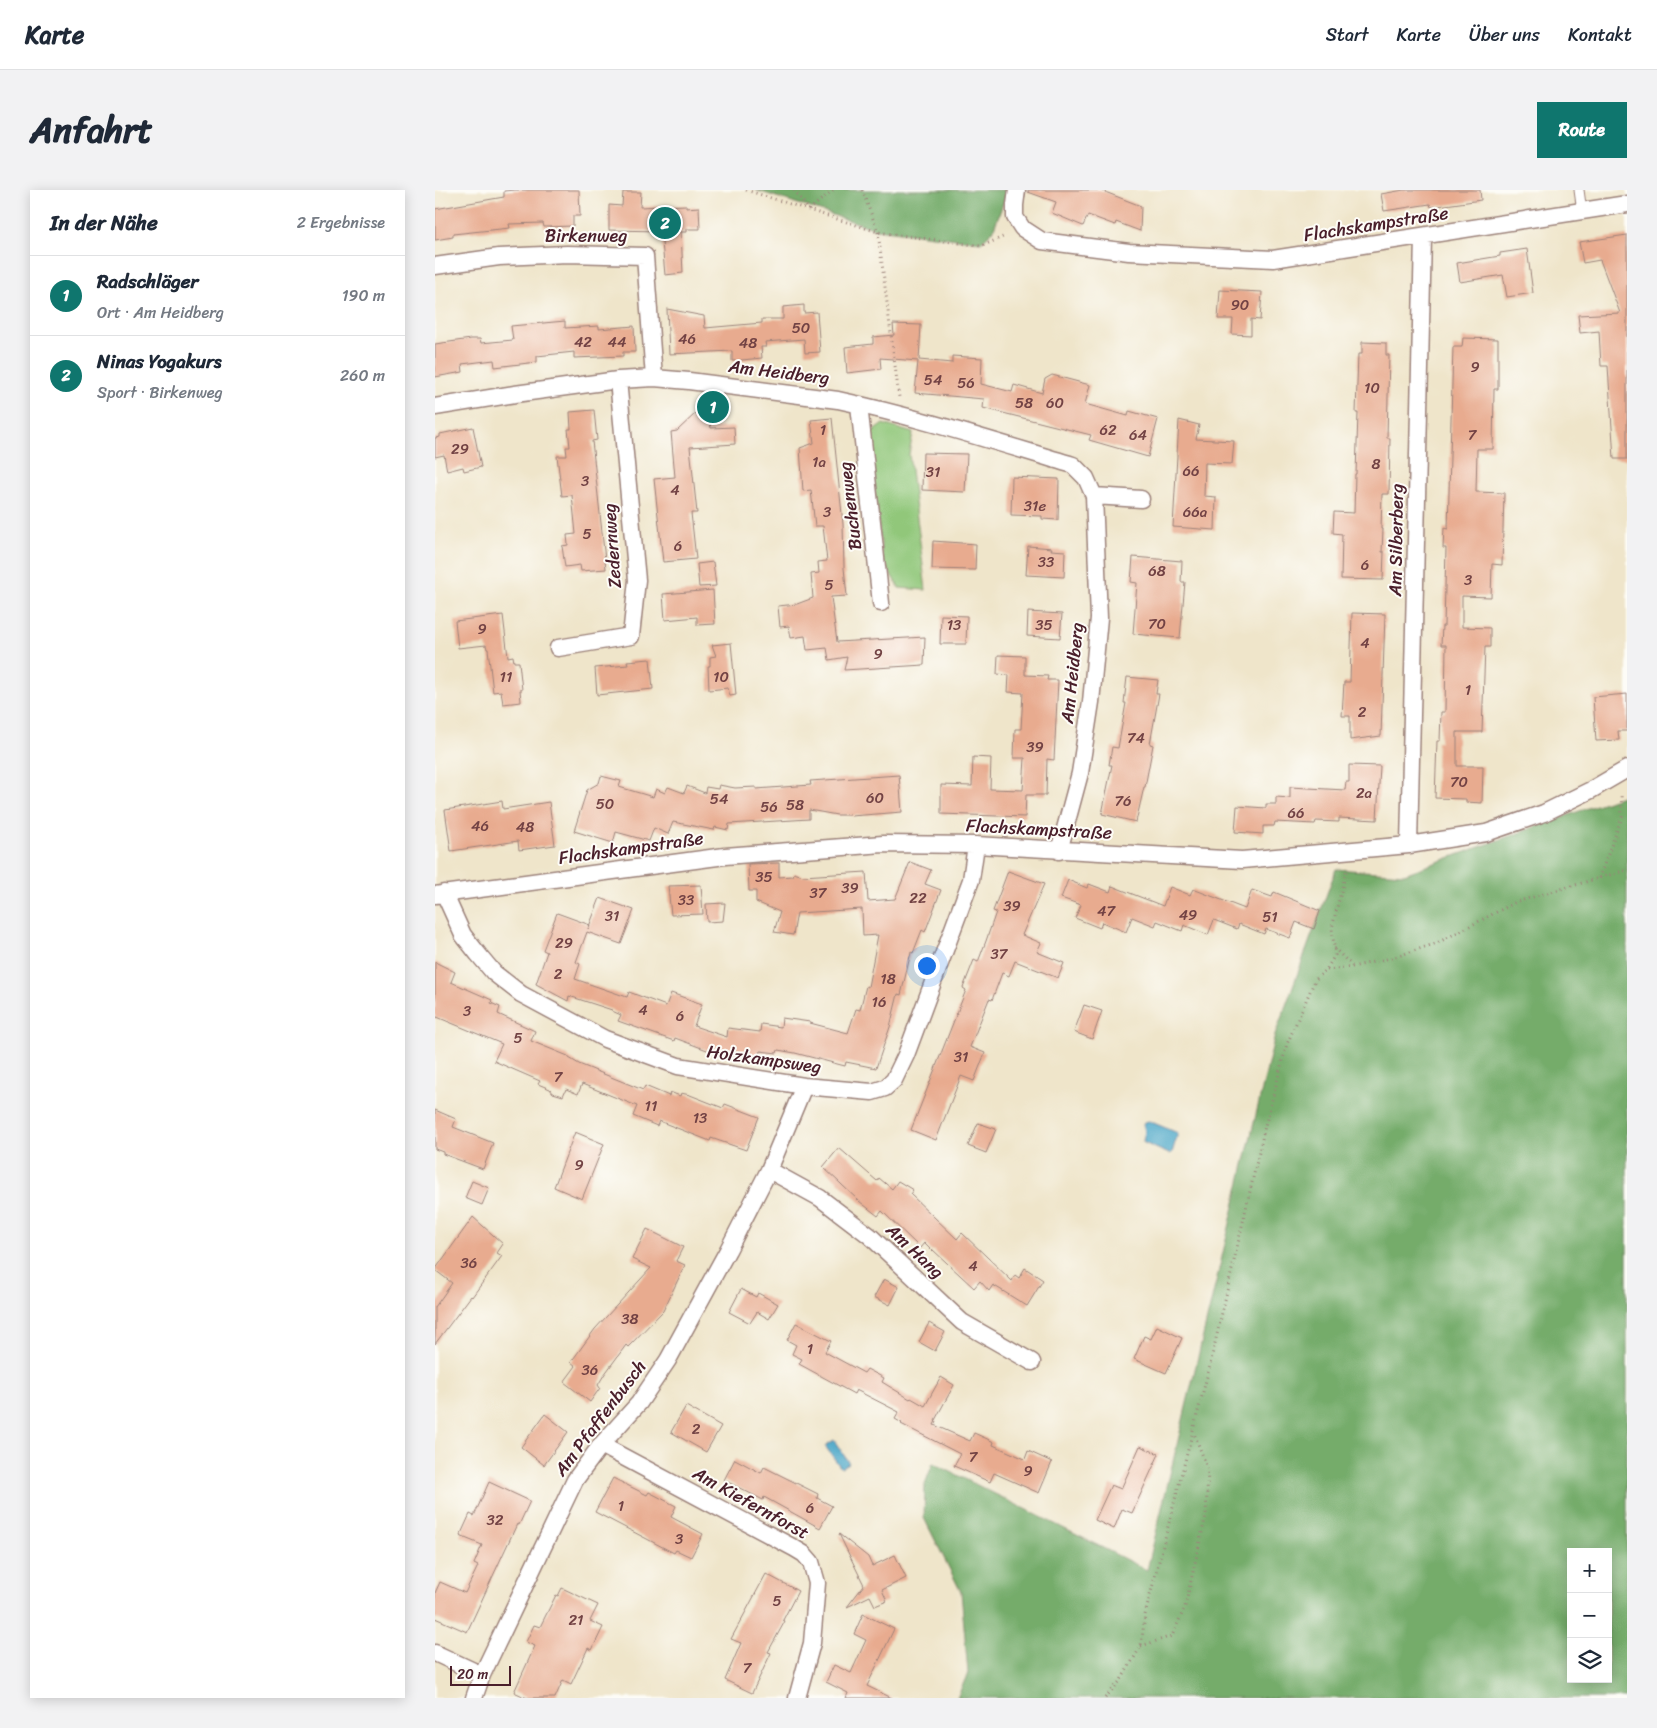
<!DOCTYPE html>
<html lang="de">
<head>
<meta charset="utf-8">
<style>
  body { margin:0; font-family:Sriracha,sans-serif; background:#f2f2f3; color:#1f2937 }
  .controls { position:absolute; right:15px; bottom:15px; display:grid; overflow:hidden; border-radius:0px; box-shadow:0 2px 12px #0003 }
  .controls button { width:45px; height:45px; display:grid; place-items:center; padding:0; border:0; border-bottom:1px solid #e0e1e3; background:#fff; color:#1f2937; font:25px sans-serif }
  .scale { position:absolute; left:15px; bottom:12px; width:61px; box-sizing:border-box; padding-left:5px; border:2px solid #4a1f2b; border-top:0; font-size:14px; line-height:18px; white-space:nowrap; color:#4a1f2b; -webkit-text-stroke:4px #fdfcf7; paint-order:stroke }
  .you { position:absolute; left:491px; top:775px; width:18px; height:18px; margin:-12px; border:4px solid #fff; border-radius:50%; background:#1a73e8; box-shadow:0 0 0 8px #1a73e833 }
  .badge { display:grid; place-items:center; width:32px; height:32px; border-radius:50%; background:#0f766e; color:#fff; font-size:16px; font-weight:700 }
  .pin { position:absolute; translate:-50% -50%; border:2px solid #fff; box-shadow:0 1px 5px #0006 }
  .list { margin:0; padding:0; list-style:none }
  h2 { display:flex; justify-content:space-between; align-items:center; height:65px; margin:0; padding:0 20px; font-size:21px }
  h2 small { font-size:16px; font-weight:400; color:#747a83 }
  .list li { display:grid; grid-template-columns:32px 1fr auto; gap:15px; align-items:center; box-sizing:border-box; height:80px; padding:0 20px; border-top:1px solid #e0e1e3 }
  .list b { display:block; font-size:19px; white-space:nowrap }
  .list p { margin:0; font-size:16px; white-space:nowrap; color:#747a83 }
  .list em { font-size:16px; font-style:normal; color:#747a83 }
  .icon { flex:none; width:28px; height:28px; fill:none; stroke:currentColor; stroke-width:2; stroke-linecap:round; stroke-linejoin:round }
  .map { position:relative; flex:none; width:1192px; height:1508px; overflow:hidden; border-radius:0px }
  header { display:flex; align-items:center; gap:30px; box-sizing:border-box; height:70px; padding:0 25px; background:#fff; border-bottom:1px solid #e0e1e3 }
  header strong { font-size:24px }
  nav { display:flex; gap:28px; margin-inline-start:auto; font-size:18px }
  .intro { display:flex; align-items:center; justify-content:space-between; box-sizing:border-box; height:120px; padding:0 30px }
  h1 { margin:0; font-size:35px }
  .button { padding:12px 22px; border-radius:0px; background:#0f766e; color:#fff; font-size:18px; font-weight:700 }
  main { display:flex; gap:30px; padding:0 30px }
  aside { flex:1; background:#fff; border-radius:0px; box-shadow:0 2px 12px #0003 }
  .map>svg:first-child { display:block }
  .green { fill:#91c77a; stroke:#6e7352 }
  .forest { fill:#74ac6a; stroke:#5f664a; fill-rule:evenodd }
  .water { fill:#48a6c7; stroke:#496279 }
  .building { fill:#e8ab8f }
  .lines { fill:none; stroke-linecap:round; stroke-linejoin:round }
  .service-casing { stroke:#9c827a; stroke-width:11 }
  .minor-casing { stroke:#9c827a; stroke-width:19 }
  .path { stroke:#9c827a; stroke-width:3; stroke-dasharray:1 4; stroke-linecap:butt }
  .service { stroke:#fff; stroke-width:9 }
  .minor { stroke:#fff; stroke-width:16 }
  .labels { text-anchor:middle; stroke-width:4; stroke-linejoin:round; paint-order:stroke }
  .number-label { font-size:15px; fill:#724244 }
  .street-label { font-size:18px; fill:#4a1f2b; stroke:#fdfcf7 }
</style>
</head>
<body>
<header>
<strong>Karte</strong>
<nav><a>Start</a><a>Karte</a><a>Über uns</a><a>Kontakt</a></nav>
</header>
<div class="intro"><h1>Anfahrt</h1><a class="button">Route</a></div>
<main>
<aside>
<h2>In der Nähe<small>2 Ergebnisse</small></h2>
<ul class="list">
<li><span class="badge">1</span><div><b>Radschläger</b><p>Ort · Am Heidberg</p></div><em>190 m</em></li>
<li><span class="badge">2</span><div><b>Ninas Yogakurs</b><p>Sport · Birkenweg</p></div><em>260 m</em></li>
</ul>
</aside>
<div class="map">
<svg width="1192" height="1508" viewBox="0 0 1192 1508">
  <rect width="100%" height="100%" fill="#fdfcf7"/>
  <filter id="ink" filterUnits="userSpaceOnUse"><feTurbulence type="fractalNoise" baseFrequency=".02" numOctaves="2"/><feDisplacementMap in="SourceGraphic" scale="10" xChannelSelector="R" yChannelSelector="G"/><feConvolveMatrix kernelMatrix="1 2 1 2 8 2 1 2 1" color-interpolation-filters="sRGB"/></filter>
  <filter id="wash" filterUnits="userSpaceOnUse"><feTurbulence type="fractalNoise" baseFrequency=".0096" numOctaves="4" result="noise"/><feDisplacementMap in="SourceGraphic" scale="20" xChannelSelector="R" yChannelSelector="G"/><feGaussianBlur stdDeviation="1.12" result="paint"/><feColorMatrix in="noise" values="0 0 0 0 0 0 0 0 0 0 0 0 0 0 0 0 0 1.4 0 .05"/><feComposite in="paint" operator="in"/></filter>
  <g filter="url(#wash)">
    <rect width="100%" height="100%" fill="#efe5ca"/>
    <path class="green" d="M448,234l30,9 -4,21 17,136 -27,-2 -16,-27 -15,-126z"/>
    <path class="forest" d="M320,0h253l-15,41 -12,11 -105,-13z
      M1192,604v904h-670l11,-25 -7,-81 -37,-74 1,-34 8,-21 214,107 128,-535 61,-166 68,5zM1136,1362h37v127h-37z"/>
    <path class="water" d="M714,931l29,12 -6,20 -3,1 -25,-11 -1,-2 2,-10 -2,-7 1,-2z
      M399,1250l15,23 -8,5 -16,-22z"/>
    <g id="blocks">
      <path class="building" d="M80,0h64l1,26h-7v10l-29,1 -1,-4 -34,1 1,4 -57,6v3l-18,3v-31l69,-12v-6z
        M593,0h72l41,16 -1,25 -24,-9 -1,3 -27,-10 -5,11 -31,-13 4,-11 -28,-10z
        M969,0h76l1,10 -50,7 -1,-3 -46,7 -3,-17z
        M188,2h18l-1,15 46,-2v3l13,-1 1,22h-13v3h-6l2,41 -18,2 -4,-44 -52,-1v-25l13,1z
        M1192,45v224h-13l-6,-93h-7l-2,-35 -19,2 -2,-18 42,-2 -20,-53 -17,3 -4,-21z
        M1092,59l6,44 -26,4 -4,-22 -43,7 -3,-19 43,-7v-3z
        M785,100l42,2 -2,28 -9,-1v16l-19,-1 1,-15h-15z
        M369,115v8l13,-1 3,40 -15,1 -1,-14 -39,3 1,5h-5l1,11 -30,3v-10l-63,3 -2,-45 37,7 1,12 57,-5v-4h21v-12z
        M130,131v7l34,-2v3l35,-3 1,26h-12v4l-49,2v-6l-37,4v6l-42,5 -1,-7 -32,4 1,8 -28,5v-33l36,-5h9l1,4 32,-3 -2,-14z
        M458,134l28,1 -2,35 33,3v-7l30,2 -1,26 31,8 2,-7 28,8 3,-14 7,-4 38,10 -5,19 43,12 1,-5 29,8 -10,38 -59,-17 2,-5 -108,-27 1,-9 -69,-6 3,-32 -38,-3 1,11 -34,4 -2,-26 28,-3v-7l21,-2z
        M1028,148l35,1v50h-4l-1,60h-16l-1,43 28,1 -2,72 -10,-1 -1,33 -29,-1v31l28,1v19h-5l-3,85h-25v34h26l-1,37 -16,-1v-3l-31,-1 2,-57h3l1,-29h4l1,-67h-5l1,-19h2l2,-78h-3l1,-20 4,1 5,-182h9z
        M927,152l24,1v12h3l-2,83h3l-1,56h-7l-1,35h2l-1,23h2l-1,28 -42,-1 1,-45 -9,-1 1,-21 20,1 1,-39h1l2,-61h-2l2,-59h4z
        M159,220l3,30 -5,1 14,128 -25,2 -1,-6 -15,2 -3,-21 6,-1 -1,-10 9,-1 -4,-39 -10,1 -5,-40h10l-1,-9h4l-2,-18h3l-1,-17z
        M262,222l6,6 6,-1 2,11 23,-1 1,17 -45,3 7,66h-6l5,46 -33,3 -9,-83 21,-2 -4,-45 6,-1z
        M397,228l11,106 1,44 3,28 -16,1 6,45 88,-5 -1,28 -80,5 3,-13 -18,3 -2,-12 -20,2 -2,-14 -14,2 -2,-12 -9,1 -2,-21 19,-2 16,-6 -2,-24 8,-1 -1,-11 9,-1 -4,-35h-8l-4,-36 -8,1 -3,-43 14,-5 -3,-23z
        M744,230l20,5 -3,14 38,2 -2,23 -27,-1 -1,33 12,1 -1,33 -42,-3z
        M38,237l8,40 -17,4 -1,-4 -16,4 -3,-16 -9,2v-19l5,-1v-3z
        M488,263l44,1 -2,38 -43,-2z
        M577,287l47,2 -1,41 -16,-1v-3l-31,-1z
        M498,351l43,3 -1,26 -43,-1z
        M593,356l24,2 -1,2 14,1 -1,26 -38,-2z
        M698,367l49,4 -1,21h4l-5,56 -47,-4 4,-51 -6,-1z
        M278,372l3,24 -17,1 -2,-23z
        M278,400l2,34 -18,1v-8l-32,3 -2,-26z
        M593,422l34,2 -2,24 -33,-2z
        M917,423l33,1 -4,122 -31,4v-24h-8l2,-34h6z
        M68,425l5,42 5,-1 1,6h5l3,28h-2l1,12 -18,2 -2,-13 -8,1 -5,-43h-1l-1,-4 -28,3 -3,-27z
        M506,425l26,1 -1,28h-26z
        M296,453l5,52 -6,1 -2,-8 -19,2 -1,-24h2v-9l6,-1 -4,-11z
        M563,465l27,1v19l23,1 -1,4h11l-4,80 -7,-1 -1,36h-20l-1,22 -84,-3v-29l31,1 1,-29 18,1 -1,31 33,1 2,-32h-11l1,-29h6l2,-36 -15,-1 1,-17 -12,-1z
        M215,469l3,30 -56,6 -2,-27 33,-3 -1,-4z
        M692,487l31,3 -2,14h3l-9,50 3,1 -8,42h-1l-8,35 -34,-8 10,-49h-3l3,-18 6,1 8,-45h-2z
        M1192,504v37h-9l1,9 -23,1 -3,-44z
        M914,575l31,1 -3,54 -38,-2v4l-23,-1 -1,3 -40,-2 -1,4h-11v8l-28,-2 2,-26 29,2v-4h10v-7l14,1v-11l55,3 1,-8h3z
        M464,585l3,37 -51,4 -1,-1h-13l-28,-5v9l-80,5 -1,6 -13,-3 -1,3 -41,-8 -5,12 -14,-6 -5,13 -33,-9 -3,11 -39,-12 13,-41 12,-7 2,-7 20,5 -2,6 34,10 3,-8 9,4 3,-6 16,6 3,-7 18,7 1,-6 12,2 1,-4 16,3 21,-1v2l55,-4 -1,-4z
        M67,611l1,8 46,-7 6,43 -36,5 -1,-9 -67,10 -6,-41z
        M475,672l21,8 -6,14 16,6 -16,42 -3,-2 -9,23 -2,-1 -10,43 -3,-1 -8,33 -14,41 -30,-6 -1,4 -50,-13 -17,-3 -1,3 -17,-2 -2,6 -51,-7 -32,-12 -1,3 -56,-20 3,-6 -9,-4v-1l-43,-14 -1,5 -32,-17 11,-32 -4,-2 14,-37 33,12 -2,4 12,-31 34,12 -13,34 -34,-12 -11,30 4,2 -5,15 52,18 2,-5 37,14 5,-13 31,11 -8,22 33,11 1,-9 32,4 1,-8 20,3 1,-9 28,4v1l38,10 8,-24 4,1 6,-24 2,1 10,-52 -15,1 -1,-27 -65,4 -4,22 -19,-3 6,-20 -24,-10v-11h-7l-1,-27 31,-1v14l14,-1 1,-3 9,3 63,-4 2,29 27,-2z
        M573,681l36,13 -22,51 19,8 -4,9 27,11 -6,15 -43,-17 -6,15 -7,-3 -10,27 -3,-1 -19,48 15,6 -11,28 -13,-5 -25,64 -25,-10 55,-140 -3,-2 11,-28 4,2 8,-21 10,-29 -3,-1z
        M633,690l19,8 2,-4 21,8 2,-6 51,20 7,-19 20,8 3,-6 52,20 7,-19 20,7 2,-5 46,19 -6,18 -18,-7 -6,16 -24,-9 -2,5 -25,-10 -2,5 -23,-9 -6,15 -24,-10 -2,6 -25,-10 -2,5 -23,-9 -6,15 -24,-10 -2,6 -25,-10 6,-13 -20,-7z
        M266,695l2,29 -32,1 -3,-29z
        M290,713l-2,18 -16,1 -1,-18z
        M0,772l20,10 -4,10 41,18 -1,3 9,4 -2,7 37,17 -4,10 37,15 1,2 10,6 64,26 2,-4 24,10 1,-4 10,4 1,-3 9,2 33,13 2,-4 34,13 -13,33 -35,-12 -1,3 -51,-20 -2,5 -24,-10 4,-10 -55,-22 -4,10 -12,-5 -3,7 -10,-3 -3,-4 -12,-5 2,-3 -46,-20 8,-17 -65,-27 -2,2z
        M649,815l18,6 -10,28 -18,-7z
        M0,920l21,9 -3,8 40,16 -10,26 -40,-15v-2l-8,-3z
        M543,933l18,6 -10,24 -18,-7z
        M140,942l29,12 -22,55 -28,-12z
        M404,958l38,33 2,-3 13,11 6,-8 15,9 -3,4 47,45 5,-6 50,48 3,-6 4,3 6,-10 18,12 -16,26 -34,-21 -4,6 -9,-10 -6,7 -41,-38 -1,1 -8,-8 -4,5 -38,-37 -4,5 -19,-15 -36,-34z
        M37,991l17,7 -7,17 -17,-7z
        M38,1027l30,27 -6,9 5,3 -30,41 -1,-1 -36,48v-37l17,-24 -17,-13z
        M212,1039l36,18 -7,14 9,4 -22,46 -35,36 -2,-2 -22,30 -6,10 2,3 -10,14 -26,-20 12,-16 -5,-4 24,-33 56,-61 -19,-9z
        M449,1089l15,8 -9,18 -16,-8z
        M306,1099l15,8 2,-4 20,11 -9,15 -12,-7 -7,11 -21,-11z
        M361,1133l35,18 -6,11 39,21 3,-4 17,9 -2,4 28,17 1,-1 14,8 16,-29 13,8 -19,35 1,1 -2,4 36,16 4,-8 20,9 -1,3 32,14 3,-8 24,11 -13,31 -45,-20 -4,9 -36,-16 6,-12 -59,-30 1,-1 -7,-4 4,-7 -43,-22 -2,4 -55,-30 3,-5 -10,-5 4,-9 -9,-5z
        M494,1133l16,9 -10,19 -16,-9z
        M722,1136l25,12 -16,35 -32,-14 10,-23 7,3z
        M251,1216l35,20 -15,26 -35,-20z
        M110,1224l23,18 -24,33 -23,-18z
        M705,1256l19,8 -27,59 -10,-4 -8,20 -19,-9 16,-35 10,4z
        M300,1269l26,14 3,-6 54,27 -1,4 15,8 -12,22 -56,-31 -1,3 -39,-20z
        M178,1288l34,17 2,-3 27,14 -5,11 32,17 -12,23 -15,-7 -2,3 -79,-41z
        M54,1292l41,19 -11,24 -2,-1 -50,108 -32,-14v-25l5,-11 25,11 13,-27 -4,-2 8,-19 -22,-9 10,-22 4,2z
        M404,1344l29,23 4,9 23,-11 11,23 -24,12 5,11 -12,5 -5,-10 -23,11 17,-22z
        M331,1384l32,17 -15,29 2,1 -17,31 3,1 -19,40 -27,-13 16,-37 -10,-4z
        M127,1398l36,17 -8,16 13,6 -11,23 -4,-2 -17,36 -8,-4 -8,18h-28l-13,-6 21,-46 -9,-4 8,-17 6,2 16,-32 2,1z
        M428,1424l31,15 -27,57 25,12h-46l2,-5 -22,-11 8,-17 17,8 15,-33 -12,-6z"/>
    </g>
  </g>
  <g filter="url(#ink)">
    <use href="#blocks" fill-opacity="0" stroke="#9c827a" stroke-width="1"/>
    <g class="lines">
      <g class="service-casing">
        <path id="service" d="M1144,0l3,22"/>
      </g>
      <g class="minor-casing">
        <path id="minor" d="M582,0l-2,15v12l7,11 20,13 87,11 144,7 354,-55
          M0,76l64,-9 68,-3 78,2 9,122
          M424,215l22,198
          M0,217l80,-13 103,-14 36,-2 35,3 149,19c80,17 157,42 235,65l13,13 8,18 5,122 -8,84 -11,71 -21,78
          M659,306l47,3
          M123,458l73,-12 6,-56 -19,-200
          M974,655l14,-608
          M9,703l19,42 15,19 16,19 27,21 84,45 73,27 126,20 68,6 13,-4 9,-8 12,-25 65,-175 5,-35
          M0,705l290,-39 158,-12 93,1 266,15 167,-15 77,-12 58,-20 47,-23 36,-21
          M334,980l51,28 50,38 92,86 70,40
          M166,1255l193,103 10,6 7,8 6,21 -5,60 -15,55
          M0,1463l47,22
          M39,1508l8,-23 93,-195 26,-35 38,-42 29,-43 60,-110 41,-80 35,-84"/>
      </g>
      <path class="path" d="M311,0l132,42 104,14 23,-10
        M359,0l15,20 24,-20
        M427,0l16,42 21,165
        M1164,688l23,-61 -1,-24
        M899,758l18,18
        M892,780l25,-3 43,-10 42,-14 79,-41 111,-32
        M706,1456l31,-10 13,-29 21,-92 2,-45 -14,-37
        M670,1508l16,-18 20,-34 4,-31 65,-250 55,-239 22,-82 28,-64 11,-10 9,-15 -3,-27 15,-60"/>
      <use href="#service" class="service"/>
      <use href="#minor" class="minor"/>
    </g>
  </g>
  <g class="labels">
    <g class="number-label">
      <text x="805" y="120">90</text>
      <text x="366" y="143">50</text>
      <text x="252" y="154">46</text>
      <text x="148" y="157">42</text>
      <text x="182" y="157">44</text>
      <text x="313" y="158">48</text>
      <text x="1040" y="182">9</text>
      <text x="498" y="195">54</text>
      <text x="531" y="198">56</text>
      <text x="937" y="203">10</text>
      <text x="589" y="218">58</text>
      <text x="620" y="218">60</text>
      <text x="388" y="245">1</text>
      <text x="673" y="245">62</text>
      <text x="703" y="250">64</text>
      <text x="1037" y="250">7</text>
      <text x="25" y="264">29</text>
      <text x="384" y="277">1a</text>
      <text x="941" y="279">8</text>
      <text x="756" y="286">66</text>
      <text x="498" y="287">31</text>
      <text x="150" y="296">3</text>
      <text x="240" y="305">4</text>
      <text x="600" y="321">31e</text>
      <text x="392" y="327">3</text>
      <text x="760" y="327">66a</text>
      <text x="152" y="349">5</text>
      <text x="243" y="361">6</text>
      <text x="611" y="377">33</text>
      <text x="930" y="380">6</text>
      <text x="722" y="386">68</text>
      <text x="1033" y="395">3</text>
      <text x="394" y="400">5</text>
      <text x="722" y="439">70</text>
      <text x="519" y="440">13</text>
      <text x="609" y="440">35</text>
      <text x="47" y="444">9</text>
      <text x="930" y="458">4</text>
      <text x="443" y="469">9</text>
      <text x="71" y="492">11</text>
      <text x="286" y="492">10</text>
      <text x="1033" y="505">1</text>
      <text x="927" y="527">2</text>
      <text x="701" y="553">74</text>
      <text x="600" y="562">39</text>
      <text x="1024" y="597">70</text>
      <text x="929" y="608">2a</text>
      <text x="440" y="613">60</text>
      <text x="284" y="614">54</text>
      <text x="688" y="616">76</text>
      <text x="170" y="619">50</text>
      <text x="360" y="620">58</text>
      <text x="334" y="622">56</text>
      <text x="861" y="628">66</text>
      <text x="45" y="641">46</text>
      <text x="90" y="642">48</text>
      <text x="329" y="692">35</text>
      <text x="415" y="703">39</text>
      <text x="383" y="708">37</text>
      <text x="483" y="713">22</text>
      <text x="251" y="715">33</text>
      <text x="577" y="721">39</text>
      <text x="671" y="726">47</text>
      <text x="753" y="730">49</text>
      <text x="177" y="731">31</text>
      <text x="835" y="732">51</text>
      <text x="129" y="758">29</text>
      <text x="564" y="769">37</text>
      <text x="123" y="789">2</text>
      <text x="453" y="794">18</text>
      <text x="444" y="817">16</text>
      <text x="208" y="825">4</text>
      <text x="32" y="826">3</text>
      <text x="245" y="831">6</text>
      <text x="83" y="853">5</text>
      <text x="526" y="872">31</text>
      <text x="123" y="892">7</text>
      <text x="216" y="921">11</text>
      <text x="265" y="933">13</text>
      <text x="144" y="980">9</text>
      <text x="34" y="1078">36</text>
      <text x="538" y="1081">4</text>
      <text x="195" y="1134">38</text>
      <text x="375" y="1164">1</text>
      <text x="155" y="1185">36</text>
      <text x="261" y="1244">2</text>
      <text x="538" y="1272">7</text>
      <text x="593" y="1286">9</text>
      <text x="186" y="1321">1</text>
      <text x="375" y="1323">6</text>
      <text x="60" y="1335">32</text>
      <text x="244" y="1354">3</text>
      <text x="342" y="1416">5</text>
      <text x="141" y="1435">21</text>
      <text x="312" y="1483">7</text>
    </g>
    <g class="street-label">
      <text transform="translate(941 34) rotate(-9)" y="6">Flachskampstraße</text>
      <text x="151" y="52">Birkenweg</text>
      <text transform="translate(344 182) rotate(7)" y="6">Am Heidberg</text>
      <text transform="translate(415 316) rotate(-97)" y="6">Buchenweg</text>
      <text transform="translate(961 350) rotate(-89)" y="6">Am Silberberg</text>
      <text transform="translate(177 356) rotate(-94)" y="6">Zedernweg</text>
      <text transform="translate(637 483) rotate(-84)" y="6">Am Heidberg</text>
      <text transform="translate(604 639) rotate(3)" y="6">Flachskampstraße</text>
      <text transform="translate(196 658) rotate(-8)" y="6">Flachskampstraße</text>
      <text transform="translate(329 869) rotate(8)" y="6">Holzkampsweg</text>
      <text transform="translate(480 1061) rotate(43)" y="6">Am Hang</text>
      <text transform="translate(165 1228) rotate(-53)" y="6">Am Pfaffenbusch</text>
      <text transform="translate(316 1313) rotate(29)" y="6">Am Kiefernforst</text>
    </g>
  </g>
</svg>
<div class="controls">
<button>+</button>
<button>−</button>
<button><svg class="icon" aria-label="layers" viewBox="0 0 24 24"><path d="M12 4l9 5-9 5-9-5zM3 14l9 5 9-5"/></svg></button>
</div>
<div class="scale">20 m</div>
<div class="you"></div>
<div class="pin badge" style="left:278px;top:217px">1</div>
<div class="pin badge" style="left:230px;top:33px">2</div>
</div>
</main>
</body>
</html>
